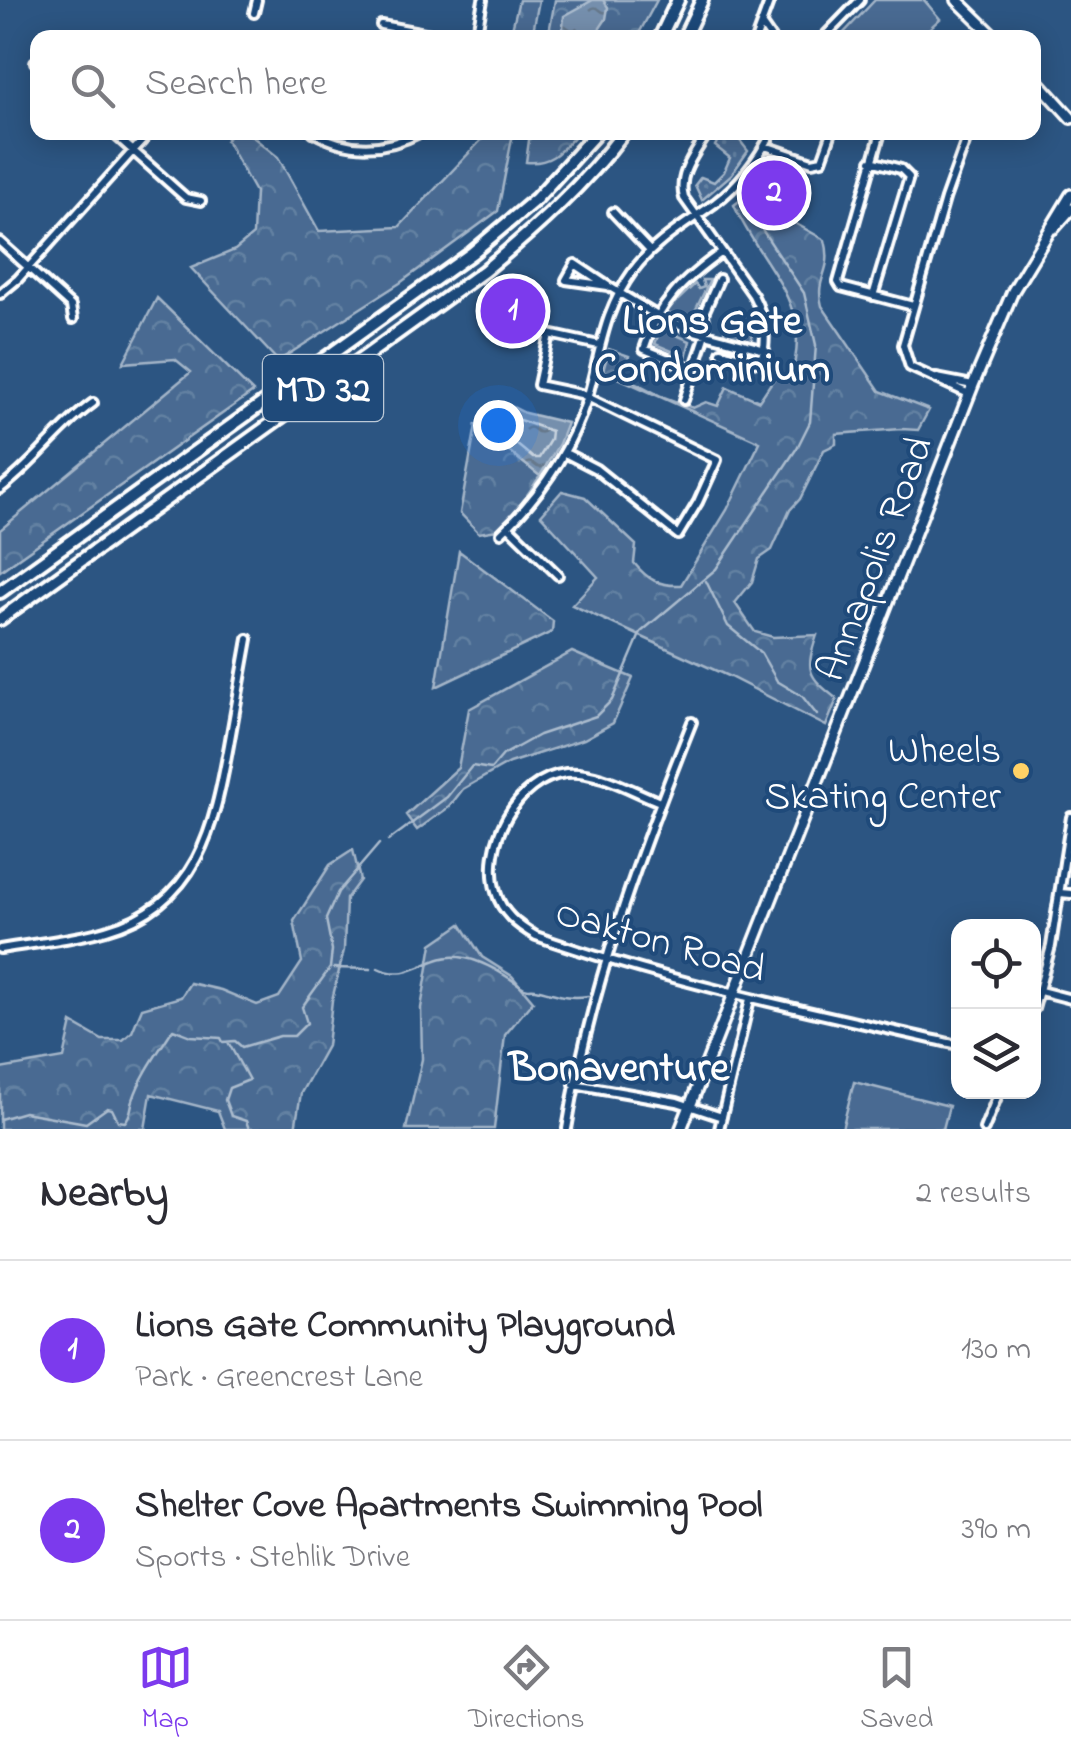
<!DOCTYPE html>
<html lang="en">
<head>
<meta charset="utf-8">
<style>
  body { margin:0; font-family:"Indie Flower",sans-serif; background:#f2f2f3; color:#2b2b33 }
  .controls { position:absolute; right:30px; bottom:30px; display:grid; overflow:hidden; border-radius:20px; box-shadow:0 5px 25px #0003 }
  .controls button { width:90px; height:90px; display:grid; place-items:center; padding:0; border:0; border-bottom:2px solid #e1e1e2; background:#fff; color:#2b2b33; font:50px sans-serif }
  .you { position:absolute; left:498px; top:425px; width:35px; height:35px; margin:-25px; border:8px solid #fff; border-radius:50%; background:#1a73e8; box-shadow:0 0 0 15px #1a73e833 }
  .badge { display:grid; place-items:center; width:65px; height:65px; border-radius:50%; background:#7c3aed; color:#fff; font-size:32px; font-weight:700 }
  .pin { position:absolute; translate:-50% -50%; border:5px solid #fff; box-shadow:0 2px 10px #0006 }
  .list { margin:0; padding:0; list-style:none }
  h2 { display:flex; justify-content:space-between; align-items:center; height:130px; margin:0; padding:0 40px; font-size:42px }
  h2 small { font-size:32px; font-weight:400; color:#7c7c81 }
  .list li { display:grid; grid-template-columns:65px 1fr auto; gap:30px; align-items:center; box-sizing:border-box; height:180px; padding:0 40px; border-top:2px solid #e1e1e2 }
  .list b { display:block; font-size:38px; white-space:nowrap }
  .list p { margin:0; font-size:32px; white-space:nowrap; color:#7c7c81 }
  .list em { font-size:32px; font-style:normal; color:#7c7c81 }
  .icon { flex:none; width:55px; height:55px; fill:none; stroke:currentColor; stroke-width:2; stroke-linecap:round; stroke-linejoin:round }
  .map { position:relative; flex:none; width:1071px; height:1129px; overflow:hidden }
  .search { position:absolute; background:#fff; box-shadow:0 5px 25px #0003; left:30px; right:30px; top:30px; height:110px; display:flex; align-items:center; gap:25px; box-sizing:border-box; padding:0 35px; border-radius:20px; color:#7c7c81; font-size:38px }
  .sheet { height:490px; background:#fff }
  nav { display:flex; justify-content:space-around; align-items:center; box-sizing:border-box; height:140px; border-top:2px solid #e1e1e2; background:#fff; font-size:28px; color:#7c7c81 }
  nav a { display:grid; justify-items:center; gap:5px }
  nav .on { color:#7c3aed }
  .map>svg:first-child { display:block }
  .grass { fill:url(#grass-dots); stroke:#a4b5c8; stroke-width:2.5 }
  .forest { fill:url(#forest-crowns); stroke:#a4b5c8; stroke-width:2.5 }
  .green { fill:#486b92; stroke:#a4b5c8; stroke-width:2.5 }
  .water { fill:url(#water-ripples); stroke:#acbcce; stroke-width:2.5 }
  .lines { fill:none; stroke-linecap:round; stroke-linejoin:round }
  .shore { stroke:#c7d2de; stroke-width:2.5 }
  .stream { stroke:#acbcce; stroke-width:2.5 }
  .minor-casing { stroke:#fff; stroke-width:14 }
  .major-casing { stroke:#fff; stroke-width:16 }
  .highway-casing { stroke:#fff; stroke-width:18 }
  .minor { stroke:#1f4a7a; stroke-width:6 }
  .major { stroke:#1f4a7a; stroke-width:9 }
  .highway { stroke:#1f4a7a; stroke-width:10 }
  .poi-dot { fill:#ffd166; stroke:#1f4a7a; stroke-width:4 }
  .labels { text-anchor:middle; stroke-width:8; stroke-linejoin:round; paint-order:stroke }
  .shield { fill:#1f4a7a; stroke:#bcc9d7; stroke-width:2.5 }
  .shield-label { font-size:38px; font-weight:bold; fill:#fff }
  .street-label { font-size:40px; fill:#fff; stroke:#1f4a7a }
  .poi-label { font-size:40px; fill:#fff; stroke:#1f4a7a; text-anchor:end }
  .neighbourhood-label { font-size:42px; font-weight:bold; fill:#fff; stroke:#1f4a7a }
</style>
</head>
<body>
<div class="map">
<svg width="1071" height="1129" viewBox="0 0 1071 1129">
  <defs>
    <pattern id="grass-dots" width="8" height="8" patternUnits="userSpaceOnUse" patternTransform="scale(2.5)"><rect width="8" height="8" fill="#486b92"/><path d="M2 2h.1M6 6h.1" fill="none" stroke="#6381a2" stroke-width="1.8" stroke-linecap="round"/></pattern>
    <pattern id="forest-crowns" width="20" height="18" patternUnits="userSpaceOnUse" patternTransform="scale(2.5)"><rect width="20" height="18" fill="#486b92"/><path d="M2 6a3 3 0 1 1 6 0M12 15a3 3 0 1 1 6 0" fill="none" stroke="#6381a2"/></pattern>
    <pattern id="water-ripples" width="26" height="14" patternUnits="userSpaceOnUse" patternTransform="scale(2.5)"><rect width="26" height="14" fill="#748fad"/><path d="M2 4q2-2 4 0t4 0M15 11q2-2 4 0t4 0" fill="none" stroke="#66788b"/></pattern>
  </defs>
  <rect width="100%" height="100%" fill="#2c5582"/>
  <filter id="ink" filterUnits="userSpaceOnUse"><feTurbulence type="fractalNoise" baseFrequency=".01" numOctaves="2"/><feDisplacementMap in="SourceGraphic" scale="20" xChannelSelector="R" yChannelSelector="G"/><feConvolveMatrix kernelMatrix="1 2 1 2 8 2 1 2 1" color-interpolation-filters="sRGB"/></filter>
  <g filter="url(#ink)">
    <path class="grass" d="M722,133h12l14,18 -16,23 -30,26 -7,-15 6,-8 13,5 10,-10 6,-14 -15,-12z
      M738,319l8,8 6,-1v18l-29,-9 3,-10 8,3z"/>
    <path class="forest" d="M519,0h20l-7,37h-22z
      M555,0h102l-20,37 -89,1z
      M231,133h17l30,24 41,74 80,-4 89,-94h25l-15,78 -98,72 -122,78 -87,-93 44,-18 18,-15 2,-43 -29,-52z
      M530,133v-1l48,1c-16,17 -27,32 -52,29z
      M746,196l79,44c9,33 -11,36 -3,66l58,85 49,19 -11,20 -17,-1 -65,5v10l-12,6 -24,49 -10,11 -18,40 -13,9 -7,23 -17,21 20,29 18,5 44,-2c-12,35 -10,41 20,64l-11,27 -96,-49 -158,-72 26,-28 -57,-62 21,-24 23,6 51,48 -2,18c14,17 25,23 47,22l46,-75 33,-68 -157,-71 6,-22 20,7 -6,20 38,20 32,12 13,-6 12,4 9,-19 32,14 16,-24 14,4c29,-77 -28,-113 -55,-176z
      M157,298l96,94 -253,179v-41l191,-158 -16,-13 -52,4z
      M476,425l64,51 -21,31 -22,23 -18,3 -19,-20z
      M459,551l94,70 -1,11 -116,55z
      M572,652l61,26 -20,45 -29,16 -75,24 -46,26 -14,18 -32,23 -11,-15 52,-47 11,-59z
      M353,850l7,30 -14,19 -2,51 -12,50 -5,46 -26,47 -6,36h-70l-7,-18 -67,-17 -6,35h-145v-60l64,-11 8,-35 30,17h21l9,-8 10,-24 39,-11 9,-14 31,7 36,15 22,-8 23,-35 -8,-41 36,-56z
      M461,924l21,33 30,19 21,25 -28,34 -11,94h-88l16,-70 -1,-51 11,-64z"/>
    <path class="green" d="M875,0h49l16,19 -20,18h-80z
      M702,280h8l-14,29 3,3 -1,13 -33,-12 6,-12 4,2 20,-19 4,5 5,-2z
      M661,328l29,13 -4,16 -31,-13z
      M854,1082l95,24 -6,23h-101z"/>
    <path class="water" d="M593,0h10l5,7 -2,12 -12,18h-32l2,-21z
      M764,180l18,11 6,-5 6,1 -1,11 -8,1 -11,10 -20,-14z
      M505,403l20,10 42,10 -8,21 -19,32 -64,-51z"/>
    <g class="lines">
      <path class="shore" d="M508,416l43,15 -1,9 -11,18h-6l-36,-30v-6z"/>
      <path class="stream" d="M706,581l22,45 33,27 16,28 25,15 15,19
        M388,841l59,-44 25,-31 19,3 12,-14 36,-20 57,-19 16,-16 29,-68 75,-63 81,-121 13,-26 6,-77 -12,-52 -57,-86
        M333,968l38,1
        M378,968c33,16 50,-15 81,-11 22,2 45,17 62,29 6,5 7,2 14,3 23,5 29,10 53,7
        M228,1042l21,38 -20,8 -4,12 6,16 15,5 3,8
        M0,1119l24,-7 62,11 21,-15 5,1 6,12 7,1c7,-9 5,-13 8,-22 8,-25 26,-49 40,-71l18,7 30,2 2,4 12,-1 7,6 38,-11h14l13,-13 -5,-16 28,-39 2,-18 -6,-31 12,-27 41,-48"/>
      <g class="minor-casing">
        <path id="minor" d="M254,13l3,-13
          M381,25l71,13
          M762,25l9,13
          M476,38l7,-38
          M756,38l14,-38
          M823,38l37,-38
          M35,62l3,3
          M112,132l66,59 8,7 15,3
          M313,132c35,20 72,19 108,0
          M708,132c-12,21 -31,41 -24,66l69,97c12,23 15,43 8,68l-40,-11
          M881,132l-43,150 3,5 72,19
          M969,132l-24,67 -42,146 7,22 59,27
          M765,146l47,16 10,-2 10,-28
          M871,161l30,8 8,8 -36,119
          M613,212l37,39
          M0,242l71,64 2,13
          M608,286l-33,-22 -9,16 42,6 48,29 39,16 70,19
          M0,294l18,-15 132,-147
          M693,369l-49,-20c14,-46 40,-70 78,-97
          M937,378l36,7
          M684,400l22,-66 -2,-21 15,-34
          M565,453l31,16 82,66 20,-33 19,-42 -136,-66 -43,-9 11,-51 50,11
          M0,489c35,-26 58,-61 93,-86
          M508,526l50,49
          M501,533c40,-38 69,-81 86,-134 14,-48 15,-85 46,-128 21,-29 53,-47 82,-68 25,-19 43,-43 57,-71
          M660,802c-28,-11 -63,-32 -94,-29 -50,6 -84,72 -70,119 6,21 21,33 40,44 137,48 281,77 422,109
          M1060,893l11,1
          M0,949c35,-6 72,-9 106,-19 92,-26 108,-102 123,-185 6,-35 13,-71 19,-106
          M1040,991l31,8
          M1034,1009l17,-63 20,-129
          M574,1084l103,18 45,15
          M567,1129c23,-141 72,-274 125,-407
          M719,1129l31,-130
          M984,1129l15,-37"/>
      </g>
      <g class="major-casing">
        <path id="major" d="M957,0l39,38
          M1034,77l37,41
          M1054,228l17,-19
          M681,1129l292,-744 40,-94 58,-96"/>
      </g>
      <g class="highway-casing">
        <path id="highway" d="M660,38l18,-38
          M684,38l18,-38
          M0,592l472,-339 64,-54 61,-67
          M0,619l484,-348c51,-42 100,-86 140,-139"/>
      </g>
      <use href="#minor" class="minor"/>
      <use href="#major" class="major"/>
      <use href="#highway" class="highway"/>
    </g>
  </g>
  <circle class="poi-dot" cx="1021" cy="771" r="10"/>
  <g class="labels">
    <rect class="shield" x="263" y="355" width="120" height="66" rx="8"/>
    <g class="shield-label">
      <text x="323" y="401">MD 32</text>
    </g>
    <g class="street-label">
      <text transform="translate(873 558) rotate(-69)" y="14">Annapolis Road</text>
      <text transform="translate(661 939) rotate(16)" y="14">Oakton Road</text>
    </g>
    <g class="poi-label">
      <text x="1001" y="762">Wheels<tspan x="1001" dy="46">Skating Center</tspan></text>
    </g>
    <g class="neighbourhood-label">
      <text x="712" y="333">Lions Gate<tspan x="712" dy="48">Condominium</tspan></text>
      <text x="619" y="1080">Bonaventure</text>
    </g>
  </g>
</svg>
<div class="controls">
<button><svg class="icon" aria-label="locate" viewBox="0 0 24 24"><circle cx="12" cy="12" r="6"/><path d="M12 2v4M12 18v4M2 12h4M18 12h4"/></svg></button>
<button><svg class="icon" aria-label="layers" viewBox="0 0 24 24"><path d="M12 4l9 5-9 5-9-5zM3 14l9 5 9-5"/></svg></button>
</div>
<div class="you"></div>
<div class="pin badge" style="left:513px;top:311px">1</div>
<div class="pin badge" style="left:774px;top:193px">2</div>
<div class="search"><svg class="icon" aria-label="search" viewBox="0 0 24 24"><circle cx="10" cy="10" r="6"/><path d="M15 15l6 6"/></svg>Search here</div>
</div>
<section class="sheet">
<h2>Nearby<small>2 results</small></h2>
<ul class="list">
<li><span class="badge">1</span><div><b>Lions Gate Community Playground</b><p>Park · Greencrest Lane</p></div><em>130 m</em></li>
<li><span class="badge">2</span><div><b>Shelter Cove Apartments Swimming Pool</b><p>Sports · Stehlik Drive</p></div><em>390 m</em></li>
</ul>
</section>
<nav>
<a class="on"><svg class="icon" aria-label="map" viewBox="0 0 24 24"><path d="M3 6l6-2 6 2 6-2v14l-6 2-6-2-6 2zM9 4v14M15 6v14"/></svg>Map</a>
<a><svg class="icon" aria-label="directions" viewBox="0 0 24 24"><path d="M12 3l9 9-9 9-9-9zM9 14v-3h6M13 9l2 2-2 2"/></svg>Directions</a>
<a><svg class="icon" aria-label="saved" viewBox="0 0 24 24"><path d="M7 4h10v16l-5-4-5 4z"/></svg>Saved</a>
</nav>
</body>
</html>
